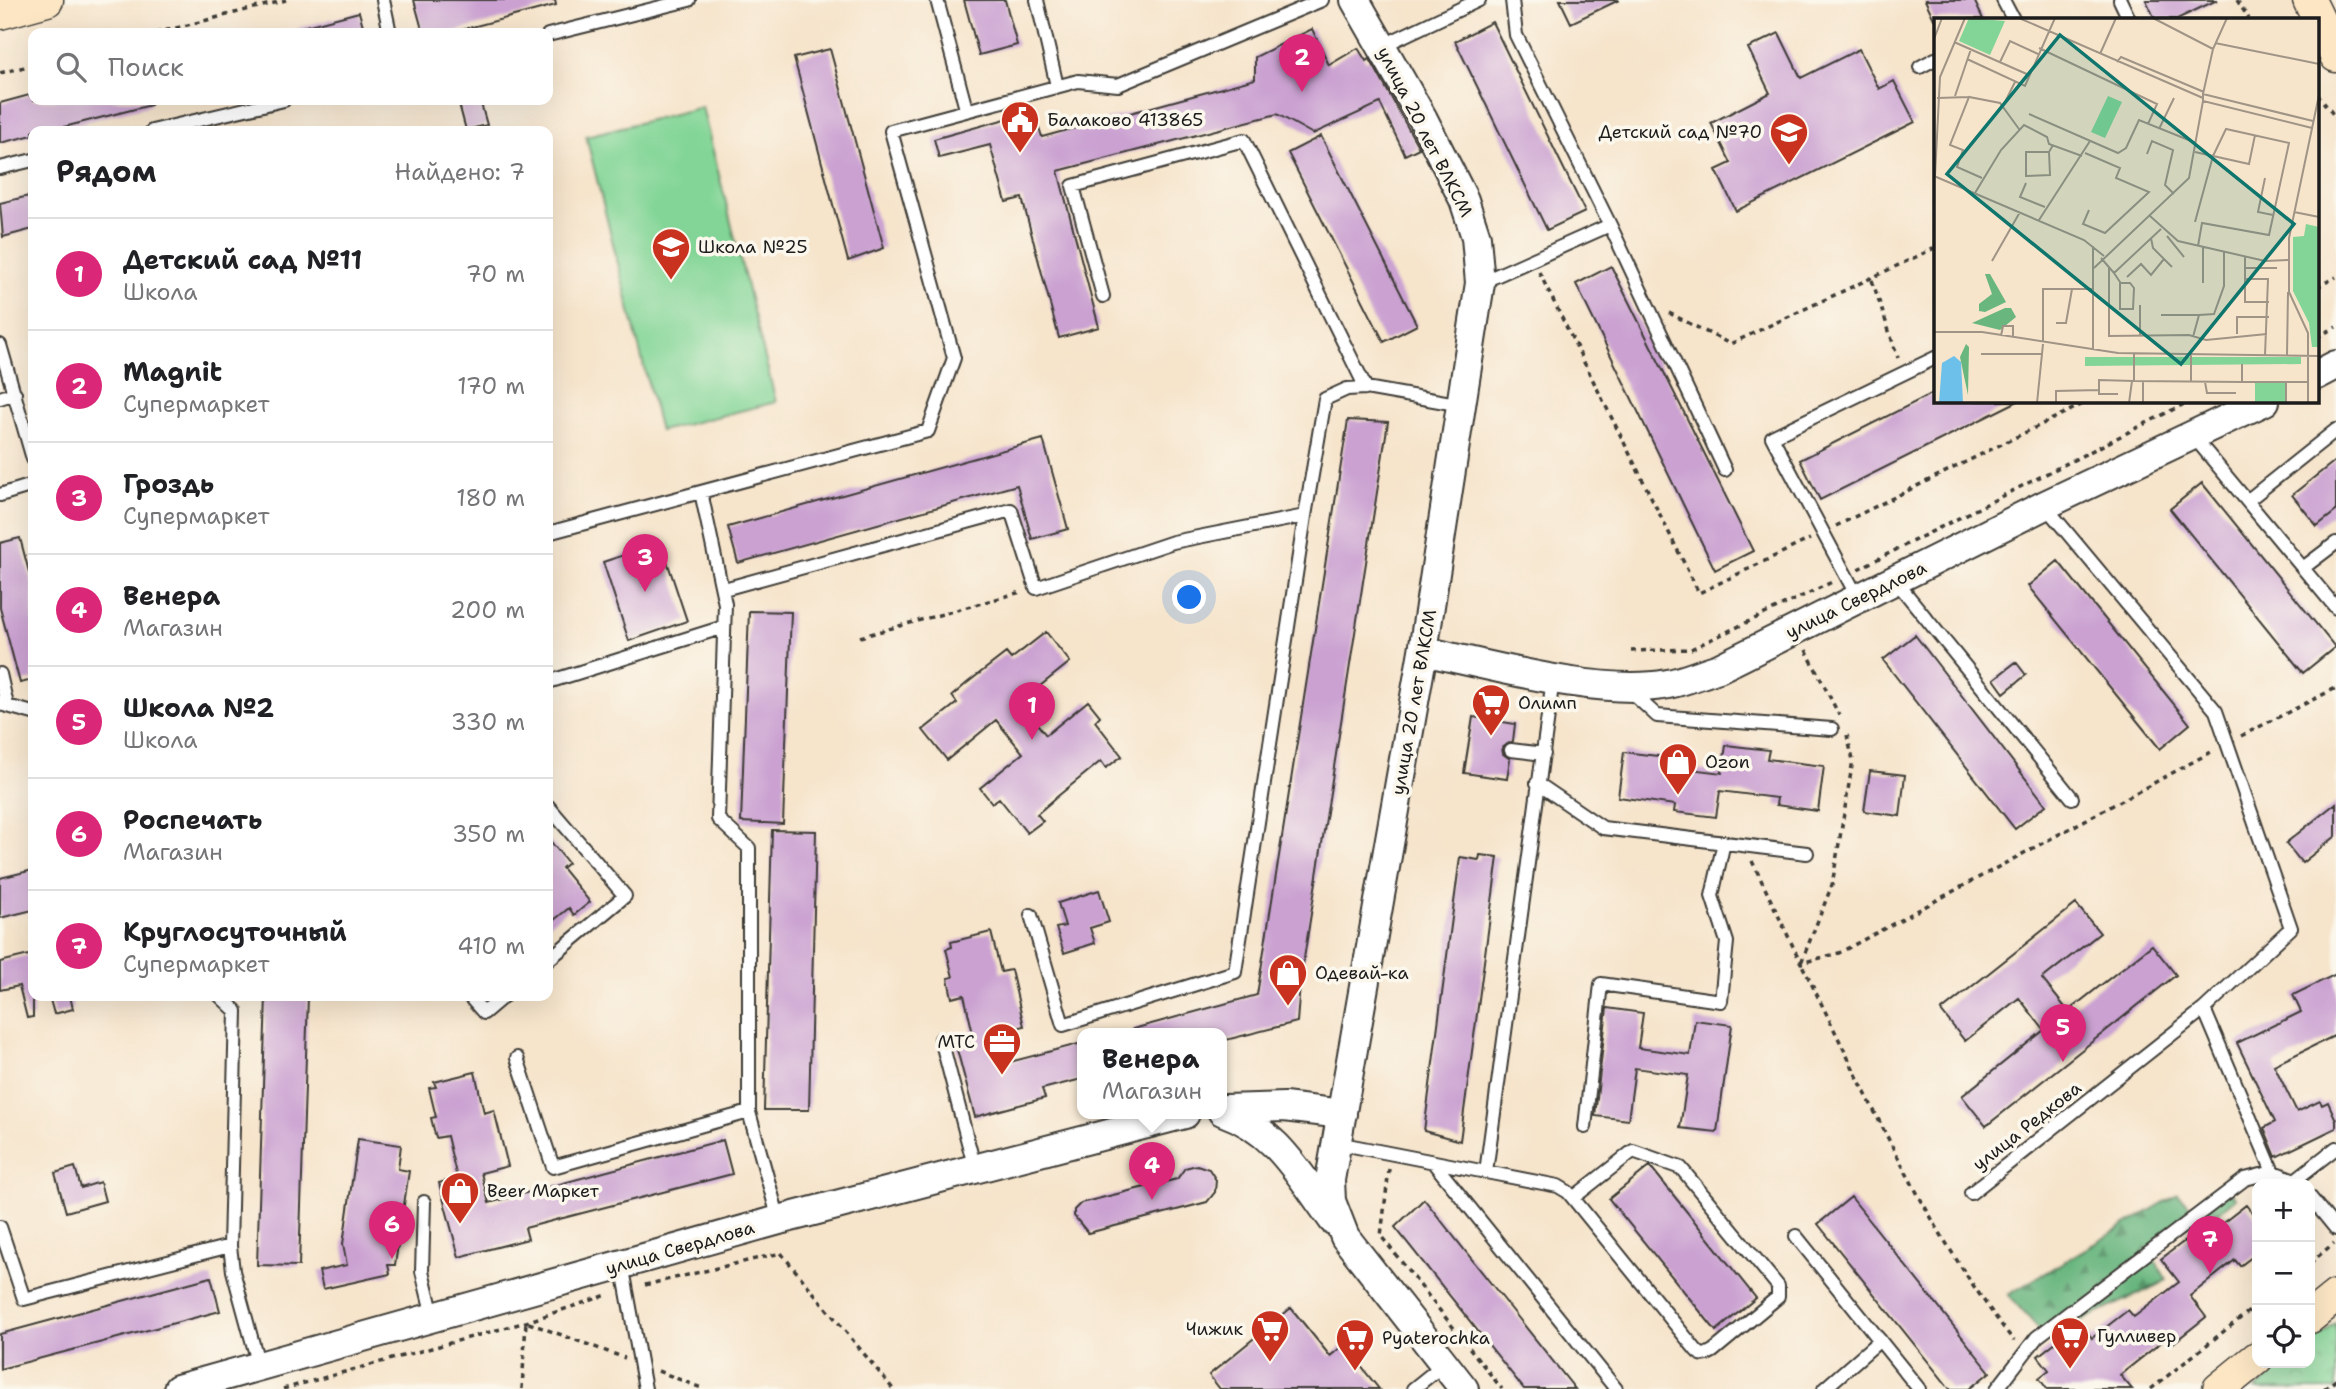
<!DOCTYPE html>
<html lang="ru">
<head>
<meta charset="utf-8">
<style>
  body { margin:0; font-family:"Shantell Sans",sans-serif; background:#f2f2f2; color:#202124 }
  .controls { position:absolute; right:21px; bottom:21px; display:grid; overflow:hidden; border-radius:14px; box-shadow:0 7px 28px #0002 }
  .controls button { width:63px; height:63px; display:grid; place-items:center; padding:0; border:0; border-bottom:2px solid #e0e0e0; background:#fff; color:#202124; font:35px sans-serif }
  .you { position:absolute; left:1190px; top:598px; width:24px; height:24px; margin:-18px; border:5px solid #fff; border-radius:50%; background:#1a73e8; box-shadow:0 0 0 10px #1a73e833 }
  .badge { display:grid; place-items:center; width:46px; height:46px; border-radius:50%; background:#db2777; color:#fff; font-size:23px; font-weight:700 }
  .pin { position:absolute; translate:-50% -58px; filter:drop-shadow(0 2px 4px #0008) }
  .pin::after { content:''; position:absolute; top:37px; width:24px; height:21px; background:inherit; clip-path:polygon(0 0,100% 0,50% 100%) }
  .popup { position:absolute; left:1077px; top:1028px; width:150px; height:91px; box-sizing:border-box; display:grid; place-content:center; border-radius:14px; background:#fff; filter:drop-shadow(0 2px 5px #0005); font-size:23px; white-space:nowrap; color:#757577 }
  .popup b { font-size:26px; color:#202124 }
  .popup::after { content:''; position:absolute; left:50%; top:100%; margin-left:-14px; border:14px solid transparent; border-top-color:#fff }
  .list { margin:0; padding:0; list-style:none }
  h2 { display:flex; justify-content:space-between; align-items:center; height:91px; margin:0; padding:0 28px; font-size:30px }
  h2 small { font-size:23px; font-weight:400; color:#757577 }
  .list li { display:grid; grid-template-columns:46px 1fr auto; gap:21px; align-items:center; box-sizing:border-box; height:112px; padding:0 28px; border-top:2px solid #e0e0e0 }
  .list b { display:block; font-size:26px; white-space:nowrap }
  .list p { margin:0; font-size:23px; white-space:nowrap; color:#757577 }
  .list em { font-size:23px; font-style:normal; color:#757577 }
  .icon { flex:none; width:38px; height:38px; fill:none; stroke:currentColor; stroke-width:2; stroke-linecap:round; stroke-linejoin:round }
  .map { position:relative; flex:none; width:2336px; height:1389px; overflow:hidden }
  .search { position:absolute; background:#fff; box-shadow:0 7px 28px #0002; left:28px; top:28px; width:525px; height:77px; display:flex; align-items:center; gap:18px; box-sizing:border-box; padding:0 24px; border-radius:14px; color:#757577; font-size:26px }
  .panel { position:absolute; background:#fff; box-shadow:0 7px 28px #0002; left:28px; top:126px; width:525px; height:875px; border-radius:14px }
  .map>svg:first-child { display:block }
  .forest { fill:url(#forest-firs); stroke:#42694e; stroke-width:2 }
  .park { fill:url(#park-crowns); stroke:#4f7859; stroke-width:2 }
  .garden { fill:#82d596; stroke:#4f7859; stroke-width:2 }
  .building { fill:#caa1d1 }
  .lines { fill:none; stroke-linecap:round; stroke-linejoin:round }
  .service-casing { stroke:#3d3a36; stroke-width:16 }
  .tertiary-casing { stroke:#3d3a36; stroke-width:32 }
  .secondary-casing { stroke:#3d3a36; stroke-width:35 }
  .path { stroke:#3d3a36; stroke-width:3.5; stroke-dasharray:5 5; stroke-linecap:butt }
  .service { stroke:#fff; stroke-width:12 }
  .tertiary { stroke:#fff; stroke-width:28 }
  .secondary { stroke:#fce6c4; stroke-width:32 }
  .labels { text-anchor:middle; stroke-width:7; stroke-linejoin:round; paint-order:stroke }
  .poi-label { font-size:18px; fill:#1c1c1c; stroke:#fbf7ec; text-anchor:start }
  .street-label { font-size:18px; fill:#1c1c1c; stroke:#fbf7ec }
  .inset-road { fill:none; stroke:#9f9485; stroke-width:2 }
  .view { fill:#0f766e; fill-opacity:0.15; stroke:#0f766e; stroke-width:3.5 }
  .inset-edge { fill:none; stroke:#1c1c1c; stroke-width:3.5 }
</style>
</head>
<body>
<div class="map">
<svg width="2336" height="1389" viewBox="0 0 2336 1389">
  <defs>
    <pattern id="forest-firs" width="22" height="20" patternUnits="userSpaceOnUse" patternTransform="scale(1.75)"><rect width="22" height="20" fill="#69b67f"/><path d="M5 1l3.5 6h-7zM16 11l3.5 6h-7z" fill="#569367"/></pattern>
    <pattern id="park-crowns" width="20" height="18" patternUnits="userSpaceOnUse" patternTransform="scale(1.75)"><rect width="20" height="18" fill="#82d596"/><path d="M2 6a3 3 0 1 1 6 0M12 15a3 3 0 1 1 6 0" fill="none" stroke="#70b681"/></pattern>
  </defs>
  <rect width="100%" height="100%" fill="#fbf7ec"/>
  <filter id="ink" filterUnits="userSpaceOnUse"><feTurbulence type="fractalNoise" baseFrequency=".0143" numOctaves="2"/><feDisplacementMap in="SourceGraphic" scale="14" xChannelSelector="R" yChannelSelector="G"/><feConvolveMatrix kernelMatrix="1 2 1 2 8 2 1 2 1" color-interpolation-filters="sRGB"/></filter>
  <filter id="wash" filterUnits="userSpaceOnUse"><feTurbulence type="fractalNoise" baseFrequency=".00686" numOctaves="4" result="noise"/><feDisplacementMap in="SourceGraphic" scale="28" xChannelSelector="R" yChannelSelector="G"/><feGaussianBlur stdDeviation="1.57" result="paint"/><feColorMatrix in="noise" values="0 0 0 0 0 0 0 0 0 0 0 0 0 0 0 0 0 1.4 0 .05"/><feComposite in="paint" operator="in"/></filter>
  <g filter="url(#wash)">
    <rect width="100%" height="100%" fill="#f6e4cb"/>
    <path class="forest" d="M2229,1191l7,7 -34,29 -11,-8 -41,33 17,28c-40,21 -80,36 -119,59l-40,-44 170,-101 13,13z"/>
    <path class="park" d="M2336,1323v66h-81l32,-26h23v-18z"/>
    <path class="garden" d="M702,107l74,295 -116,29 -74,-295z"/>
    <g id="blocks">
      <path class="building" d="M414,0h141l1,5 -107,28h-26z
        M964,0h41l12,45 -38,10z
        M1560,0h59l-48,23z
        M1925,0h49l9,19h-49z
        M2146,0h71l-40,19h-22z
        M359,12l6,21h-67v-5z
        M1492,22l93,190 -38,18 -92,-189z
        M1312,29l17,36 29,-17 8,13 4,-2 49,89 -14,7 -25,-52 -67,31 -36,-20 -219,57 41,156 -40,11 -37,-140 -16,4 -16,-57 -51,13 -5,-19 100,-28 8,26 213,-58v-22z
        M1779,33l22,45 58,-29 20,40 15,-8 21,41 -179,89 -20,-41 15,-7 -20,-40 59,-30 -22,-45z
        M830,49l54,199 -36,13 -54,-203z
        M33,94v6h117l1,5 -103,26h-15v4l-33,8v-40z
        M458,100h22l7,25 -21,5z
        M1321,136l96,189 -33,17 -96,-189z
        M33,195v34l-30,8 -3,-34z
        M1611,266l142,285 -38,19 -139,-286z
        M1935,392v9h83l-198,99 -20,-40z
        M1348,420l40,2 -88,562 -3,38 -75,19v-7h-88l-1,-5 124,-34z
        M1043,439l25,90 -36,10 -15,-54 -279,78 -10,-36z
        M2336,460v51l-19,15 -25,-31z
        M2202,483l133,164 -32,26 -133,-164z
        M20,538l13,49v93l-13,3 -20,-75v-65z
        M661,543l26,78 -58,20 -26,-79z
        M2058,561l132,163 -30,25 -132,-163z
        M749,611l42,1 -8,212 -42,-2z
        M1046,632l24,30 -50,40 26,33 42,-34 12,15 -5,5 27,35 -16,12 -5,-7 -43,35 -21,18 6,7 -16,12 -28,-35 -7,5 -12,-15 43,-35 -27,-33 -49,40 -24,-30 34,-27 -5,-7 15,-13 39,-30 5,6z
        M1915,635l131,170 -31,24 -132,-169z
        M2016,662l10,13 -22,18 -10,-14z
        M1473,717l42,7 -2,17 -11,7 1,6 7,5 -3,20 -43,-6z
        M1726,745l43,5 -2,9 57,7 -6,45 -42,-6 1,-7 -57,-7 -4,26 -42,-5 1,-7 -57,-8 6,-45 42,5 -1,9 57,7z
        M1870,771l35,4 -5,41 -36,-5z
        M2336,803v33l-34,27 -16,-20z
        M772,830l44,1 -7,279h-45z
        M548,838l20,25 -6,5 28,34 -16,13 -5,-7 -21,17z
        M1480,855l18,2 -38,284 -36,-10 36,-274 19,3z
        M33,870v40l-33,8v-40z
        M1099,890l10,32 -19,6 5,15 -31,10 -8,-25 9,-2 -7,-23z
        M2076,904l24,29 -58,46 26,32 84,-66 24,30 -190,151 -24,-30 82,-66 -25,-32 -54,43 -24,-30z
        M991,932l10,40 10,-2 13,56 -26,7 8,30 76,-20v36l-40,10 3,9 -70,19 -20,-75 19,-4 -10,-43 -12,3 -4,-20 5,-1 -7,-28 6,-2 -1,-5z
        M33,954v63l-6,1 -8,-32 -19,4v-28z
        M2336,974v61l-62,30 23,47 23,-11 2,4 6,-3 8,18v8l-60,29 -12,-29 11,-6 -38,-79 64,-31 -8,-17z
        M49,996h21l3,13 -19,5z
        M266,996h42l-9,270 -42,-1z
        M1607,1008l36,5 -5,35 52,7 5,-35 37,5 -15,107 -37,-4 8,-53 -53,-7 -7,52 -33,-4z
        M475,1072l9,41 10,-3 14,56 -27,7 8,30 234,-63 9,34 -207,54 3,11 -69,18 -20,-74 18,-5 -10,-42 -11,2 -5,-20 5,-1 -7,-29 7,-1 -2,-5z
        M358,1139l43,6 -3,24 11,2 -14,94h-7l2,9 -67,15 -4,-18 28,-6 -4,-21z
        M1197,1165l12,4 7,11 -1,12 -8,10 -119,31 -14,-17v-6l7,-7 96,-24 8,-11z
        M1650,1166l106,132 -40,33 -107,-132z
        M75,1167l6,21 19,-6 5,19 -39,11 -11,-39z
        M1851,1197l139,175 -21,17h-19l-132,-165z
        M1424,1199l69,87 82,103h-51l-129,-162z
        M2246,1205l11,14v34l-17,13 -5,-6 -45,36 16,21 -33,26 -5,-6 -48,38 12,14h-85l-8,-11 10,-8 -11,-14 42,-33 12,15 36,-28 6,7 45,-35 -18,-23 34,-26 6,7z
        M211,1277l9,34 -220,58v-35z
        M1291,1308l39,48 14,-11 35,44h-159l-11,-14z"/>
    </g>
  </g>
  <g filter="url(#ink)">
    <use href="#blocks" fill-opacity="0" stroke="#3d3a36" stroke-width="2"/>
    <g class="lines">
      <g class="service-casing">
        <path id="service" d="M383,0l7,33
          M937,0l29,109
          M1037,0l20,86
          M1512,0l4,35 94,190 115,245
          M2003,0l10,19
          M2120,0l9,19
          M548,35l141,-35
          M1382,46l97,-46
          M1920,67l15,-8
          M152,131l132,-31
          M0,168l33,-8
          M1480,283l130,-58
          M1103,296l-30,-110 171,-46 122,248 96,17
          M0,345l33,114
          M0,398l15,-5
          M2193,436l143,172
          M701,492l24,112 -7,215 31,29v264l30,108
          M0,495l33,-10
          M2247,501l89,-71
          M2045,506l171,205 75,217 -87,81 69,163
          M1305,516l20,-117 22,-10 19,-1
          M548,533l380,-102 26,-73 -63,-227 187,-50 40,4 204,-85
          M2303,568l33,-25
          M1895,580l177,218
          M724,589l287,-79 25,78 137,-46 132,-26 -70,456 -172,53 -32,-110
          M1858,598l-86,-161 163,-79
          M0,674l7,31
          M548,682l176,-55
          M1630,691l27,25 175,13
          M0,704l33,9
          M1511,750l33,4
          M1537,783l66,45 204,25
          M548,806l77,90 -77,64
          M220,996l16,15 -6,235 3,25 26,95
          M469,996l15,17 20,-17
          M941,1039l34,130
          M517,1058l36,109 196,-55
          M1585,1127l16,-143 120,17 6,-59 -15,-46 12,-54
          M1337,1143l149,29 67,-493
          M1433,1162l183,227
          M1486,1172l72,14 10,6 128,158c6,7 10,5 17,1l65,-54v-11l-97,-118 -48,-17 -60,47
          M1971,1193l233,-184
          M2310,1197l26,32
          M424,1202l-2,69 11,45
          M0,1227l24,72 206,-53
          M1796,1236l123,153
          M622,1264l23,125
          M1413,1389l31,-25
          M1824,1389l56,-49
          M1997,1389l40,-52 208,-158 28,-7 22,8 41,-32"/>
      </g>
      <g class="tertiary-casing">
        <path id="tertiary" d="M1355,0l68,119 41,81 12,37 4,46 -57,368 -93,529 1,21 14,36 119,152
          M2317,375l19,-10
          M1423,651c67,14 178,46 245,33 17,-3 34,-11 51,-16l326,-163 220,-104
          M1225,1109l59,-2 58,7
          M1222,1111c56,20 77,64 111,109
          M178,1389l601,-169 406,-106"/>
      </g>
      <g class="secondary-casing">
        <path id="secondary" d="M2309,0l27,56
          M0,13l47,-13
          M2310,1317l26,-21
          M2219,1389l38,-31"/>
      </g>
      <path class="path" d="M2237,0l12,19
        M156,33l130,-33
        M0,73l33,-8
        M2317,94l19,24
        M1539,272l160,321 111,-54
        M1872,280l26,78
        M2317,287l19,-10
        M1669,313l61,31 205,-96
        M2317,337l19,-10
        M1836,526l253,-125
        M1858,569l332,-168
        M860,637l161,-45
        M1806,650l33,65
        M1631,651l60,-2 141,-67
        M1847,735l6,25 -21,125 -31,78c65,128 123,265 213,378
        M2241,736l95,-48
        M1752,861l49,102 38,-10 374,-202
        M1389,1169l-8,67 121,153
        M2310,1263l24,-20
        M645,1285l136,-32 112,136
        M658,1371l46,18
        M283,1389l243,-67 81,-27
        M522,1389l4,-67 99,36
        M2151,1389l106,-84
        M2324,1389l12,-9"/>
      <use href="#service" class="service"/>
      <use href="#tertiary" class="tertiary"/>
      <use href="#secondary" class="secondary"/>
    </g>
  </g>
  <defs>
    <g id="civic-pin" transform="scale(2.0125)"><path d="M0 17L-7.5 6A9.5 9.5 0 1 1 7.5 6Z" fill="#c8321e" stroke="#fbf7ec"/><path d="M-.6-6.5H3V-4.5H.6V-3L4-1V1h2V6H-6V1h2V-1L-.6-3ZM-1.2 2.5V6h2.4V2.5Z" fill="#fff"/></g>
    <g id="school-pin" transform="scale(2.0125)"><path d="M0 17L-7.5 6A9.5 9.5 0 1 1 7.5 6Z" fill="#c8321e" stroke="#fbf7ec"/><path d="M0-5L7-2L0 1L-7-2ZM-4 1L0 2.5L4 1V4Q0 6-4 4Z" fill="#fff"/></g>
    <g id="supermarket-pin" transform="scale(2.0125)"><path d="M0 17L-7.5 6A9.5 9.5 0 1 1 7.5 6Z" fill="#c8321e" stroke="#fbf7ec"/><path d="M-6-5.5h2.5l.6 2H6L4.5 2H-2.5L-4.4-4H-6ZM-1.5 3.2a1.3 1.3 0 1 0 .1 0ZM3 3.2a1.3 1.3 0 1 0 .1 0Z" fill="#fff"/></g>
    <g id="shop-pin" transform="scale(2.0125)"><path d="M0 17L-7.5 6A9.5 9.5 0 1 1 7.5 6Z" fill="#c8321e" stroke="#fbf7ec"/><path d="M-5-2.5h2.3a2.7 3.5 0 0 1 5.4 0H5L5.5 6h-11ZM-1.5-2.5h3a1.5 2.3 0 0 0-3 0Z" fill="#fff"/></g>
    <g id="office-pin" transform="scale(2.0125)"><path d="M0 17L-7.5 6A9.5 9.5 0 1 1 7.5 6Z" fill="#c8321e" stroke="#fbf7ec"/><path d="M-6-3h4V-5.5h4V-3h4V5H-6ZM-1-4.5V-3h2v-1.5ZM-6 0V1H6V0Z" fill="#fff"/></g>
  </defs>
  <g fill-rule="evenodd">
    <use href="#civic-pin" x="1020" y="120"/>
    <use href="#school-pin" x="1789" y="132"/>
    <use href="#school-pin" x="671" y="247"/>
    <use href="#supermarket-pin" x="1491" y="703"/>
    <use href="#shop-pin" x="1678" y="762"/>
    <use href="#shop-pin" x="1288" y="973"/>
    <use href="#office-pin" x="1002" y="1042"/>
    <use href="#shop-pin" x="460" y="1191"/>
    <use href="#supermarket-pin" x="1270" y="1329"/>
    <use href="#supermarket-pin" x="2070" y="1336"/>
    <use href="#supermarket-pin" x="1355" y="1338"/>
  </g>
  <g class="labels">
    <g class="poi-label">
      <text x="1047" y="126">Балаково 413865</text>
      <text x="1762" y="138" text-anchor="end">Детский сад №70</text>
      <text x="698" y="253">Школа №25</text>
      <text x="1518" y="709">Олимп</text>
      <text x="1705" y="768">Ozon</text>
      <text x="1315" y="979">Одевай-ка</text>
      <text x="975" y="1048" text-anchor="end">МТС</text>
      <text x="487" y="1197">Beer Маркет</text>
      <text x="1243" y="1335" text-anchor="end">Чижик</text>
      <text x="2097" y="1342">Гулливер</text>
      <text x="1382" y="1344">Pyaterochka</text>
    </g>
    <g class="street-label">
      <text transform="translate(1425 132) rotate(63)" y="6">улица 20 лет ВЛКСМ</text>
      <text transform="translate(1856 600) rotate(-26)" y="6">улица Свердлова</text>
      <text transform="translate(1414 702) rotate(-80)" y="6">улица 20 лет ВЛКСМ</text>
      <text transform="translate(2027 1126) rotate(-38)" y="6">улица Редкова</text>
      <text transform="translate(680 1248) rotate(-16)" y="6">улица Свердлова</text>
    </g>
  </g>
  <g transform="translate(1934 18)">
    <rect width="385" height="385" fill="#f6e4cb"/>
    <path d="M35,0l36,3 -15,34 -31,-14z" fill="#82d596"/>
    <path d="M51,256h5l16,28 -21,10 -6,-1v-7l13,-10zM71,290h6l5,9 -16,13 -28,-7zM32,326l3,3 -1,48 -8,-38z" fill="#69b67f"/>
    <path d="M372,206l13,3v120h-7l-3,-24 -16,-32v-54l11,-1zM151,339h216v7l-216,2zM321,365h30v20h-30z" fill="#82d596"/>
    <path d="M174,78l14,6 -17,36 -14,-6z" fill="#82d596"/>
    <path d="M20,338l7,6 2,41h-24l3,-40z" fill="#6dc0e9"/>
    <path class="inset-road" d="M85,0l184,80M219,0l60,31M0,21l8,-21M20,24l75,33M281,25l104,21M105,30l118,56 -9,20M166,36l16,-36M33,41l58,27 30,-68M66,44l10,-21 28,13M183,44l4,-5 83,35M269,76l10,-45 14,-31M21,78l16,-47M3,80l32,-1M69,88l12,-24M95,96l89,39 8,-5 13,-28 57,23M378,110l-109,-27v-7l110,27M225,111l15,-31M115,134l1,23 -24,1v-24h23l4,-7M261,134l18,4 13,-27 63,14 -20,92 -67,-12 -4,23M151,135l35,15 -4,10 33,14 -44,41 -22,-9 6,-14M213,136l5,-13 21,9 -8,35 9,9M0,158l150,64 20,16M1,158l5,-99 25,-59M48,160l-25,-11 6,-17 -13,-5 19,-48 31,6 19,26M331,160l-7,34 15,3M92,165l-6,14 25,10M41,175l26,-43 23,-25 23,12 2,7 33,12M360,194l25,5M216,198l28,25 87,20 23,-1M105,202l51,-79M261,204l18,-66 36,8 6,-29M233,218l17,21M217,220l2,10 19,19M159,228v105M269,229v36M311,239v45h24M167,240l13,15 47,-44M58,243l28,-49M160,250l95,-90 14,-77M175,250v68l80,-1 17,5 61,-6M311,250h32M180,255l6,9v27h13l1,-21 -4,-5h-10M193,259l14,-13 10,11 13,-16M311,261h23l-3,76M206,287v31M227,297h38M122,305h10l6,-34M0,314h48l136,21 201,3M303,316v-17h32M67,318l2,-10h10v12M259,319l6,-22 15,-1 10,-28v-34M109,325v-54h51M47,336h61M200,336v27l108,1v-18M353,337l1,-63M209,363v22M257,364v-27M271,364l2,11h29M308,364h44v21M352,364h22M165,372v4h19M103,385l6,-59M122,385v-12l43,-1v-10l35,1M195,385l3,-22M374,385v-70l-19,-41v-54l30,-143"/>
    <path class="view" d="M126,17l234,189 -113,140 -234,-190z"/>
    <rect width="385" height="385" class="inset-edge"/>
  </g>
</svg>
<div class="controls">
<button>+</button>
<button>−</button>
<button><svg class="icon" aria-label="locate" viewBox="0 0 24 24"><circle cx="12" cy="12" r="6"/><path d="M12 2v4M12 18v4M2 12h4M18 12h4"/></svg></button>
</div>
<div class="you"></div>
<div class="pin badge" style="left:1032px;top:740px">1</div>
<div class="pin badge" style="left:1302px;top:92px">2</div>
<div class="pin badge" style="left:645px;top:592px">3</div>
<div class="pin badge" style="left:1152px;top:1200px">4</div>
<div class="popup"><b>Венера</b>Магазин</div>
<div class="pin badge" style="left:2063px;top:1062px">5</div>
<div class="pin badge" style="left:392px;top:1259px">6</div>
<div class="pin badge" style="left:2210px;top:1274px">7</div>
<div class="search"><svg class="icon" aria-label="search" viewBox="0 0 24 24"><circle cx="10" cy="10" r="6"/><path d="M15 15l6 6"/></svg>Поиск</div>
<section class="panel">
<h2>Рядом<small>Найдено: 7</small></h2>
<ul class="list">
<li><span class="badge">1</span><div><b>Детский сад №11</b><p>Школа</p></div><em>70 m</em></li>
<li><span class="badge">2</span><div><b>Magnit</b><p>Супермаркет</p></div><em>170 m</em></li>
<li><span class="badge">3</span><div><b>Гроздь</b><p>Супермаркет</p></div><em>180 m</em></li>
<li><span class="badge">4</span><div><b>Венера</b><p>Магазин</p></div><em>200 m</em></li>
<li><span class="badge">5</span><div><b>Школа №2</b><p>Школа</p></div><em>330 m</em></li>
<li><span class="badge">6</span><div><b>Роспечать</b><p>Магазин</p></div><em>350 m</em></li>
<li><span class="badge">7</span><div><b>Круглосуточный</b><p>Супермаркет</p></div><em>410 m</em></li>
</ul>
</section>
</div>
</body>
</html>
